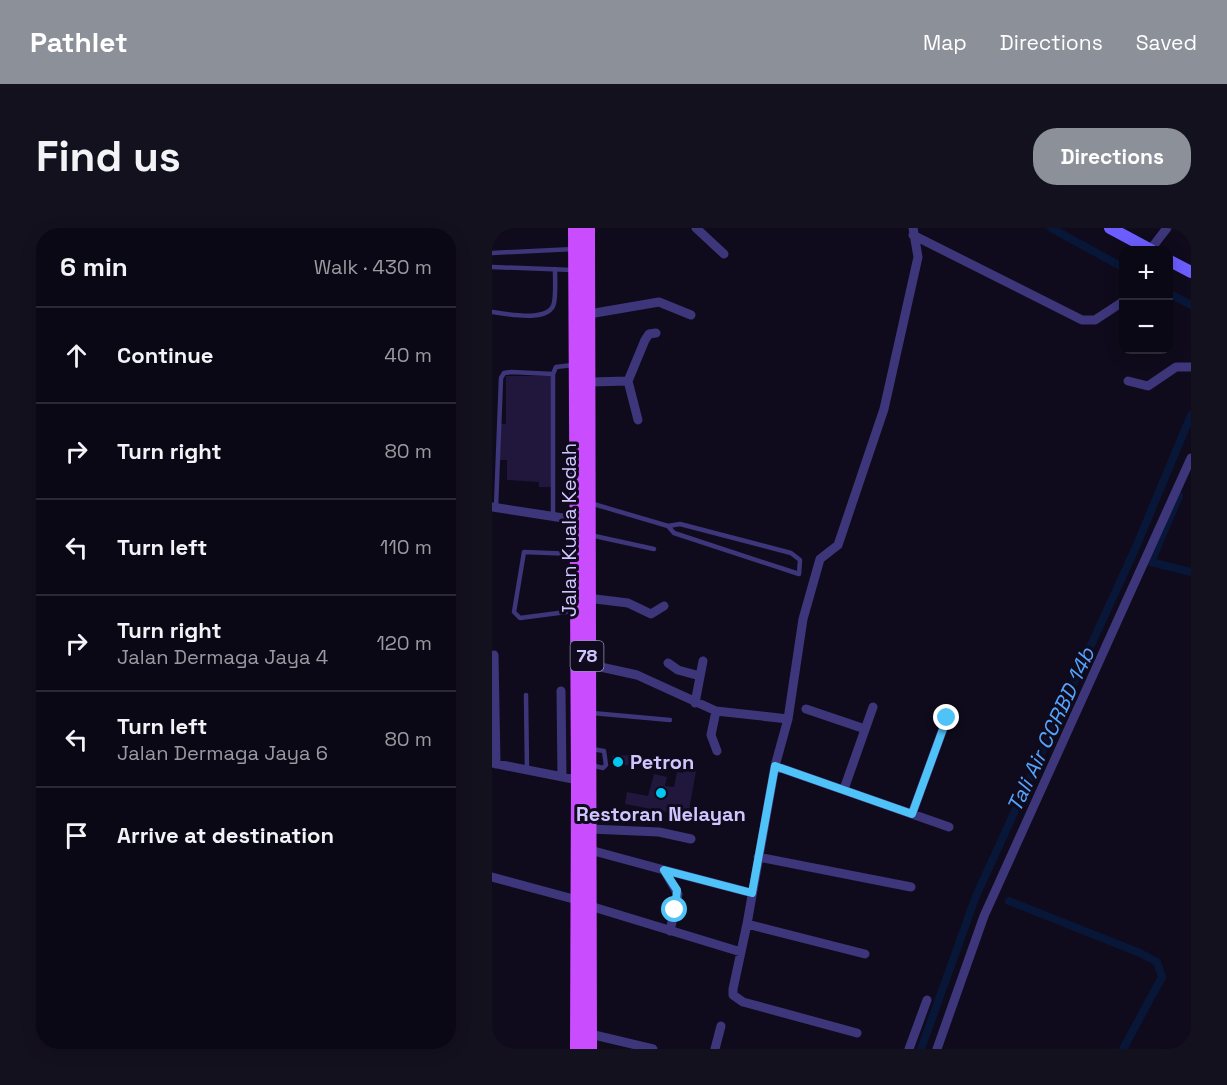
<!DOCTYPE html>
<html lang="en">
<head>
<meta charset="utf-8">
<style>
  body { margin:0; font-family:"Space Grotesk",sans-serif; background:#14111e; color:#f1f3f6 }
  .controls { position:absolute; right:18px; top:18px; display:grid; overflow:hidden; border-radius:12px; box-shadow:0 3px 15px #0003 }
  .controls button { width:54px; height:54px; display:grid; place-items:center; padding:0; border:0; border-bottom:2px solid #2b2934; background:#0b0815; color:#f1f3f6; font:30px sans-serif }
  .stop { position:absolute; width:18px; height:18px; margin:-14px; border:4px solid #4fc3f7; border-radius:50%; background:#fff }
  .stop.end { background:#4fc3f7; border-color:#fff; box-shadow:0 2px 6px #0008 }
  .list { margin:0; padding:0; list-style:none }
  h2 { display:flex; justify-content:space-between; align-items:center; height:78px; margin:0; padding:0 24px; font-size:26px }
  h2 small { font-size:20px; font-weight:400; color:#9a9aa0 }
  .list li { display:grid; grid-template-columns:39px 1fr auto; gap:18px; align-items:center; box-sizing:border-box; height:96px; padding:0 24px; border-top:2px solid #2b2934 }
  .list b { display:block; font-size:22px; white-space:nowrap }
  .list p { margin:0; font-size:20px; white-space:nowrap; color:#9a9aa0 }
  .list em { font-size:20px; font-style:normal; color:#9a9aa0 }
  .icon { flex:none; width:33px; height:33px; fill:none; stroke:currentColor; stroke-width:2; stroke-linecap:round; stroke-linejoin:round }
  .map { position:relative; flex:none; width:699px; height:821px; overflow:hidden; border-radius:24px }
  header { display:flex; align-items:center; gap:36px; box-sizing:border-box; height:84px; padding:0 30px; background:#8c9099; color:#fff }
  header strong { font-size:28px }
  nav { display:flex; gap:33px; margin-inline-start:auto; font-size:21px }
  .intro { display:flex; align-items:center; justify-content:space-between; box-sizing:border-box; height:144px; padding:0 36px }
  h1 { margin:0; font-size:42px }
  .button { padding:15px 27px; border-radius:24px; background:#8c9099; color:#fff; font-size:21px; font-weight:700 }
  main { display:flex; gap:36px; padding:0 36px }
  aside { flex:1; background:#0b0815; border-radius:24px; box-shadow:0 3px 15px #0003 }
  .map>svg:first-child { display:block }
  .lines { fill:none; stroke-linecap:round; stroke-linejoin:round }
  .canal { stroke:#081638; stroke-width:8 }
  .building { fill:#21173d }
  .lane { stroke:#3d367b; stroke-width:4.5 }
  .street { stroke:#3d367b; stroke-width:9 }
  .secondary { stroke:#6c5dff; stroke-width:12 }
  .primary { stroke:#c94dff; stroke-width:14 }
  .route { stroke:#4fc3f7; stroke-width:8 }
  .poi-dot { fill:#00c8f1; stroke:#0f0b1c; stroke-width:2 }
  .labels { text-anchor:middle; stroke-width:6; stroke-linejoin:round; paint-order:stroke }
  .shield { fill:#0f0b1c; stroke:#968ebb; stroke-width:1.5 }
  .shield-label { font-size:18px; font-weight:bold; fill:#d0c6ff }
  .street-label { font-size:20px; fill:#d0c6ff; stroke:#0f0b1c }
  .poi-label { font-size:20px; font-weight:bold; fill:#d0c6ff; stroke:#0f0b1c; text-anchor:start }
  .water-label { font-size:21px; font-style:italic; fill:#54a4ff; stroke:#0f0b1c }
</style>
</head>
<body>
<header>
<strong>Pathlet</strong>
<nav><a>Map</a><a>Directions</a><a>Saved</a></nav>
</header>
<div class="intro"><h1>Find us</h1><a class="button">Directions</a></div>
<main>
<aside>
<h2>6 min<small>Walk · 430 m</small></h2>
<ul class="list">
<li><svg class="icon" aria-label="ahead" viewBox="0 0 24 24"><path d="M12 20V5M6 11l6-6 6 6"/></svg><div><b>Continue</b></div><em>40 m</em></li>
<li><svg class="icon" aria-label="right" viewBox="0 0 24 24"><path d="M7 20v-9h11M14 6l5 5-5 5"/></svg><div><b>Turn right</b></div><em>80 m</em></li>
<li><svg class="icon" aria-label="left" viewBox="0 0 24 24"><path d="M17 20v-9H6M10 6l-5 5 5 5"/></svg><div><b>Turn left</b></div><em>110 m</em></li>
<li><svg class="icon" aria-label="right" viewBox="0 0 24 24"><path d="M7 20v-9h11M14 6l5 5-5 5"/></svg><div><b>Turn right</b><p>Jalan Dermaga Jaya 4</p></div><em>120 m</em></li>
<li><svg class="icon" aria-label="left" viewBox="0 0 24 24"><path d="M17 20v-9H6M10 6l-5 5 5 5"/></svg><div><b>Turn left</b><p>Jalan Dermaga Jaya 6</p></div><em>80 m</em></li>
<li><svg class="icon" aria-label="arrive" viewBox="0 0 24 24"><path d="M6 21V4h12l-3 4 3 4H6"/></svg><div><b>Arrive at destination</b></div></li>
</ul>
</aside>
<div class="map">
<svg width="699" height="821" viewBox="0 0 699 821">
  <rect width="100%" height="100%" fill="#0f0b1c"/>
  <g class="lines">
    <path class="canal" d="M559,0l73,40
      M676,65l23,12
      M687,268l-28,66 40,10
      M517,673l131,52 17,9 5,15 -39,72
      M429,821l55,-153 160,-349 55,-132"/>
  </g>
  <path class="building" d="M14,148h46v111h-13v-5l-32,-2v-20h-7v-36h6z
    M142,527v10h-22v-9z
    M192,541l12,2 -8,45 -63,-12 2,-12 21,4 6,-22 13,3 -2,9 9,1 3,-15 6,1z"/>
  <g class="lines">
    <path class="lane" d="M0,25l82,-4
      M0,39l81,3
      M0,84c15,2 58,11 62,-9 2,-10 1,-23 1,-34
      M61,146l3,-7 17,-2
      M98,275l78,23 12,-2 111,29 9,7 -1,14 -125,-41 -6,-7
      M4,279l5,-129 3,-5 7,-1 42,2v142
      M98,307l64,14
      M82,326l-50,-2 -10,60 6,6 54,-7
      M34,467l1,75
      M100,485l78,7
      M99,537l12,3 3,-3 -2,-14 -12,-2"/>
    <path class="street" d="M204,0l28,26
      M421,7l169,85h13l29,-19
      M658,22l17,-22
      M97,86l70,-12 32,13
      M136,153l17,-41 4,-6 7,-1
      M636,153l20,5 28,-19h15
      M98,154l38,-1 10,39
      M0,279l84,13
      M95,370l41,5 23,11 13,-8
      M2,427l2,109
      M176,435l10,7 22,6
      M95,436l50,11 79,36 72,8
      M69,463l1,86
      M203,475l8,-42
      M314,481l59,20
      M224,483l-5,24 6,16
      M0,535l86,17
      M283,538l174,61
      M352,561l29,-82
      M420,586l35,-96
      M98,601l69,3 32,7
      M98,622l74,20 14,24 -8,37
      M266,629l153,30
      M172,642l88,23
      M0,649l85,23
      M98,678l151,46
      M255,696l118,30
      M365,805l-114,-31 -10,-7v-6l14,-65 28,-158 13,-47 15,-100 17,-60 18,-14 46,-136 34,-152 -5,-29
      M98,806l63,15
      M223,821l6,-23
      M417,821l18,-49
      M445,821l47,-133 207,-458"/>
    <path class="secondary" d="M618,0l41,22
      M676,32l23,12"/>
    <path class="primary" d="M83,0l3,552 -1,269
      M96,0l2,821"/>
  </g>
  <g class="lines">
    <path class="route" d="M183,682l2,-20 -13,-20 88,23 23,-127 137,48 35,-96"/>
  </g>
  <g class="poi-dot">
    <circle cx="126" cy="534" r="6"/>
    <circle cx="169" cy="565" r="6"/>
  </g>
  <g class="labels">
    <rect class="shield" x="78.5" y="413" width="33" height="30" rx="4.5"/>
    <g class="shield-label">
      <text x="95" y="434">78</text>
    </g>
    <g class="street-label">
      <text transform="translate(77 302) rotate(-90)" y="7">Jalan Kuala Kedah</text>
    </g>
    <g class="poi-label">
      <text x="138" y="541">Petron</text>
      <text x="169" y="593" text-anchor="middle">Restoran Nelayan</text>
    </g>
    <g class="water-label">
      <text transform="translate(559 502) rotate(-65)" y="7">Tali Air CCRBD 14b</text>
    </g>
  </g>
</svg>
<div class="controls">
<button>+</button>
<button>−</button>
</div>
<div class="stop" style="left:183px;top:682px"></div>
<div class="stop end" style="left:455px;top:490px"></div>
</div>
</main>
</body>
</html>
